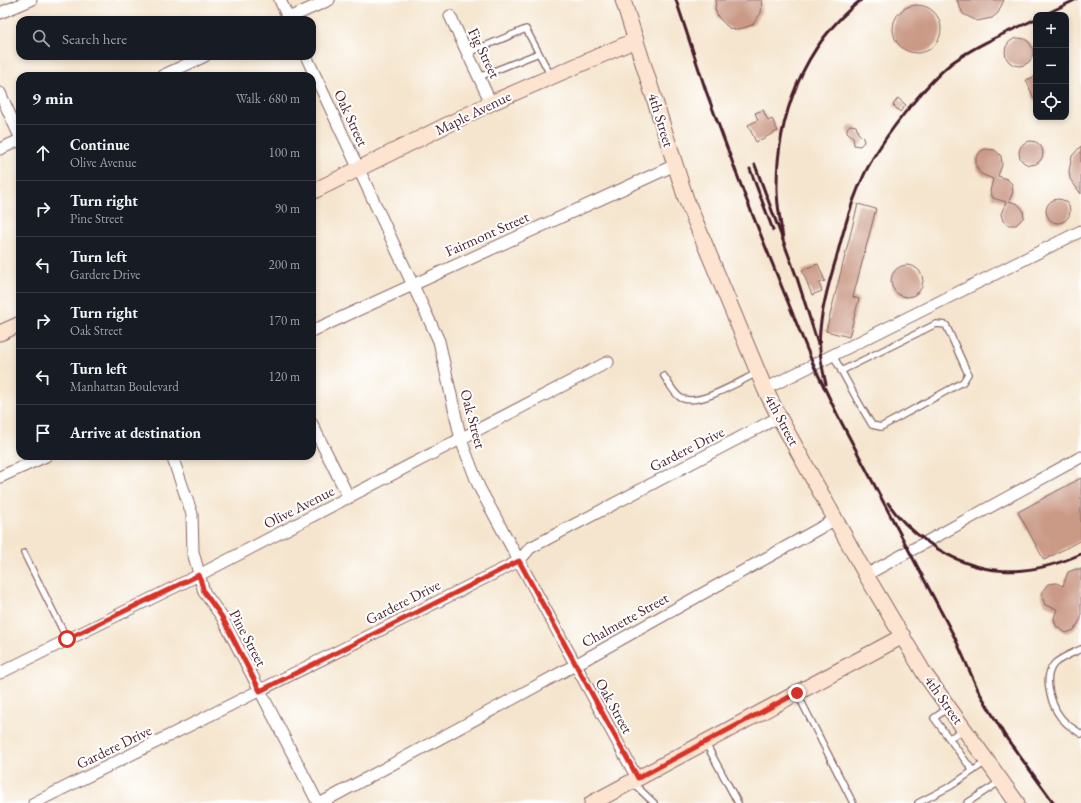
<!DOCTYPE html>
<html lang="en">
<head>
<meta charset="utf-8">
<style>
  body { margin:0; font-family:"EB Garamond",serif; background:#20242c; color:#f1f3f6 }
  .controls { position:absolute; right:12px; top:12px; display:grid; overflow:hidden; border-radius:8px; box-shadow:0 2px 6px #0003 }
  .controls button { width:36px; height:36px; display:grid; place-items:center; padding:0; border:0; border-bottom:1px solid #363941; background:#171b24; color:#f1f3f6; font:20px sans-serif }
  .stop { position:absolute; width:12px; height:12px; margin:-9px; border:3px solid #d93025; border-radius:50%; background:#fff }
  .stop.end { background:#d93025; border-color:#fff; box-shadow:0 1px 4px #0008 }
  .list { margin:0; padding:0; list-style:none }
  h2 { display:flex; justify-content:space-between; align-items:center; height:52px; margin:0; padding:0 16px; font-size:17px }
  h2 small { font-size:13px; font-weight:400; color:#9ea1a6 }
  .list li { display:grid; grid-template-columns:26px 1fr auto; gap:12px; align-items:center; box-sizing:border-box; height:56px; padding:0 16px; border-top:1px solid #363941 }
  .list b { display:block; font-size:15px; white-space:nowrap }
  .list p { margin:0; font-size:13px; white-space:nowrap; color:#9ea1a6 }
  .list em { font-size:13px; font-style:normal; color:#9ea1a6 }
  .icon { flex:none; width:22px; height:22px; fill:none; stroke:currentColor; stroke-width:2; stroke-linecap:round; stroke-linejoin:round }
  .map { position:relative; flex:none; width:1081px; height:803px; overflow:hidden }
  .search { position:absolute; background:#171b24; box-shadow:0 2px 6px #0003; left:16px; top:16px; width:300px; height:44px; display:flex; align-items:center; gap:10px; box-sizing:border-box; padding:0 14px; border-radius:12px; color:#9ea1a6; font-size:15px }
  .panel { position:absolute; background:#171b24; box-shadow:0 2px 6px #0003; left:16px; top:72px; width:300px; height:388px; border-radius:12px }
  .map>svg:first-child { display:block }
  .building { fill:#ca9a86 }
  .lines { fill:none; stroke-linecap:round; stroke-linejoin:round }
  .lane-casing { stroke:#866464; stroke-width:8 }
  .street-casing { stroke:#866464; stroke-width:13 }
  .secondary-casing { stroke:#866464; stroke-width:17 }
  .lane { stroke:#fff; stroke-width:5.5 }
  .street { stroke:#fff; stroke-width:11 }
  .secondary { stroke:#fde4d1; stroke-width:15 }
  .rail { stroke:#4a1f2b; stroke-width:3 }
  .route { stroke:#d93025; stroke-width:5 }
  .labels { text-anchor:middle; stroke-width:4; stroke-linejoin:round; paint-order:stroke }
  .street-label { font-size:15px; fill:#4a1f2b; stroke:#fff }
</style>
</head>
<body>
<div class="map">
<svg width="1081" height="803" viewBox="0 0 1081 803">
  <rect width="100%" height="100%" fill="#fff"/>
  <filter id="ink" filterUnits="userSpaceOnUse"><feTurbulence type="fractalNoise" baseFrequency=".025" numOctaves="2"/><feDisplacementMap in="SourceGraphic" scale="8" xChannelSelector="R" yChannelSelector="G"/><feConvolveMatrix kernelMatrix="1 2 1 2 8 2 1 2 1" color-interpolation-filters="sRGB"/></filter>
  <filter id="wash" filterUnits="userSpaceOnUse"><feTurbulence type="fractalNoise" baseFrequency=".012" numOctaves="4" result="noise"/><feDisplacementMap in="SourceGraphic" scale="16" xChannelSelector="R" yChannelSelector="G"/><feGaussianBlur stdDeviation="0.9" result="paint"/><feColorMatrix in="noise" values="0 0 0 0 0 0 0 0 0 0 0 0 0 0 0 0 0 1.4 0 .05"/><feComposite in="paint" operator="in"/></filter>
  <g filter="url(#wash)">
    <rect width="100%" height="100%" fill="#f5e5ce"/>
    <g id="blocks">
      <path class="building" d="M716,0h46l-1,13 -9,12 -15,5 -8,-2 -11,-11 -3,-8z
        M957,0h47l-6,13 -6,5 -15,3 -14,-7z
        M893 29a24 24 0 1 1 48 0a24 24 0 1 1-48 0Z
        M1005 52a14 14 0 1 1 28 0a14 14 0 1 1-28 0Z
        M1036,76v27l-10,-23z
        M898,98l8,7 -6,7 -7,-7z
        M763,110l5,11 4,-2 6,12 -22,11 -8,-17 10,-5 -3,-7z
        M850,125l6,1 2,7 5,5 1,4 -4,4 -6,-1 -1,-8 -6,-5v-4z
        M1019 153a12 12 0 1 1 24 0a12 12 0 1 1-24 0Z
        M1081,146v48l-11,-15 -1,-8 3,-15z
        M985,149l10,1 6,6 1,9 -4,11 9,3 5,5 1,8 -4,9 9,3 5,6 1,7 -8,8h-7l-6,-4 -2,-7 5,-12 -13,-4 -3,-7 3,-12 -12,-5 -5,-7v-9l5,-7z
        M1046 211a12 12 0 1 1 24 0a12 12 0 1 1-24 0Z
        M858,204l18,5 -23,88 6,2 -10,38 -23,-6z
        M818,264l7,17 -6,2 3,8 -10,4 -10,-25z
        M891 281a16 16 0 1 1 32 0a16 16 0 1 1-32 0Z
        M1081,478v62l-37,20 -26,-48z
        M1076,569h5v50l-7,11 -8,3 -10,-7 -2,-8 3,-9 -12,-4 -4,-12 7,-9 8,-1 7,3 5,-14z"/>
    </g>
  </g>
  <g filter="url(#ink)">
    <use href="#blocks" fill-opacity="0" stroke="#866464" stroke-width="1"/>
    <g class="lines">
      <g class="lane-casing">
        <path id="lane" d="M468,53l58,-24 25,47
          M479,77l60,-24
          M833,355c12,23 25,47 39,70l9,2 82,-45 5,-8 -22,-49 -10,-1 -95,47
          M664,376c5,7 9,17 17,22 18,9 59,-17 76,-25
          M24,553l43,86
          M1081,649c-8,4 -21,9 -27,15 -13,15 -1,48 12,59 4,4 10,7 15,11
          M797,693l56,110
          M948,708l-14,10 39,53
          M949,738l16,-8
          M705,742l33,61
          M632,782l22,21
          M918,803l33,-17 36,-25
          M967,803l34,-22"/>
      </g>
      <g class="street-casing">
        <path id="street" d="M280,0l9,20
          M0,13l31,-13
          M450,16l41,87
          M284,20l45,-20
          M306,56l133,285 22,99 18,47 158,291
          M162,76l43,-20
          M0,93l20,44
          M0,149l20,-9
          M312,331l363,-166
          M765,389l316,-158
          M312,424l37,74
          M172,456l20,58 1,38 11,40 18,25 96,186
          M0,477l46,-21
          M866,575l215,-118
          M0,673l199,-98 409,-213
          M34,803l485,-242 11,-13 249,-131
          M321,803l254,-138 261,-146"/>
      </g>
      <g class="secondary-casing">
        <path id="secondary" d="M623,0l63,199 79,190 14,28 87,158 58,98 93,130
          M312,192l179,-89 145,-63
          M0,333l20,-9
          M592,803l311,-167"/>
      </g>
      <use href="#lane" class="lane"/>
      <use href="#street" class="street"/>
      <use href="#secondary" class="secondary"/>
      <path class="rail" d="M676,0l30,91 39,105 68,168 24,50 118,224 23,52 27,46 49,67
        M1044,15l31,-15
        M755,165l42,113 21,66
        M750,169l23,61
        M783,239c-2,-16 -6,-33 -6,-49 -1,-72 26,-145 84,-190
        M826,384c-4,-16 -8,-37 -6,-54 2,-24 9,-48 16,-71 10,-38 21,-79 44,-112 16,-25 50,-67 73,-85 25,-18 55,-30 83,-43
        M888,503c11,17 25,29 41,40 49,35 98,35 152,11"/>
    </g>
  </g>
  <g class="lines" filter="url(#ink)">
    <path class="route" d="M67,639l132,-64 5,17 18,25 38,74 259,-130 119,217 159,-85"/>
  </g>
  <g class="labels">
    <g class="street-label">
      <text transform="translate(484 53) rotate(64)" y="5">Fig Street</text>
      <text transform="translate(473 113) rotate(-26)" y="5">Maple Avenue</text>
      <text transform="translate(351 118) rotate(65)" y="5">Oak Street</text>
      <text transform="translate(661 120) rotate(73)" y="5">4th Street</text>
      <text transform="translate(487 234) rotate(-24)" y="5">Fairmont Street</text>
      <text transform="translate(473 419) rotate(75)" y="5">Oak Street</text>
      <text transform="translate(782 420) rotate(62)" y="5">4th Street</text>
      <text transform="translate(687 449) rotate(-27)" y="5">Gardere Drive</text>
      <text transform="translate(299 507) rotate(-27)" y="5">Olive Avenue</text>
      <text transform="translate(403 602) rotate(-27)" y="5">Gardere Drive</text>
      <text transform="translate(625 620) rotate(-29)" y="5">Chalmette Street</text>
      <text transform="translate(248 638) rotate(62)" y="5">Pine Street</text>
      <text transform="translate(944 700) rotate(55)" y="5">4th Street</text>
      <text transform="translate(614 706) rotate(61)" y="5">Oak Street</text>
      <text transform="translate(114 747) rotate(-26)" y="5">Gardere Drive</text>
    </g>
  </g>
</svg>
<div class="controls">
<button>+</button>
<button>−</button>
<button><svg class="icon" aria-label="locate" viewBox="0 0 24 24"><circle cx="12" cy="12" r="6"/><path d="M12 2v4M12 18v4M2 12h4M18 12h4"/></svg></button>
</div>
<div class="stop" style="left:67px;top:639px"></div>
<div class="stop end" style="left:797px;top:693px"></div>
<div class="search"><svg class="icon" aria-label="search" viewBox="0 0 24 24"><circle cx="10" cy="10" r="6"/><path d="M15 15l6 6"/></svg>Search here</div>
<section class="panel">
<h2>9 min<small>Walk · 680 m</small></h2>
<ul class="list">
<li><svg class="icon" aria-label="ahead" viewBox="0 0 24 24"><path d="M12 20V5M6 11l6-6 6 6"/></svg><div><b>Continue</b><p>Olive Avenue</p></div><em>100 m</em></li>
<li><svg class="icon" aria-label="right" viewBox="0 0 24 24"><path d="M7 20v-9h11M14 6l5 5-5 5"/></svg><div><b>Turn right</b><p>Pine Street</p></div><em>90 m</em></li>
<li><svg class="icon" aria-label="left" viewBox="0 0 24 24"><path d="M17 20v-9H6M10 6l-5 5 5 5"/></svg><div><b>Turn left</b><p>Gardere Drive</p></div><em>200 m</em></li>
<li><svg class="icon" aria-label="right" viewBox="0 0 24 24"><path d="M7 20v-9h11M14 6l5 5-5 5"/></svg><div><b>Turn right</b><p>Oak Street</p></div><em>170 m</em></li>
<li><svg class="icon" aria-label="left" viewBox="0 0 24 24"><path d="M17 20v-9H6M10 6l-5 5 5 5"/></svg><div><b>Turn left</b><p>Manhattan Boulevard</p></div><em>120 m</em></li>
<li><svg class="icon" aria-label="arrive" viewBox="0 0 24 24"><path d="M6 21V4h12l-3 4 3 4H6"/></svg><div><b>Arrive at destination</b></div></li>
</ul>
</section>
</div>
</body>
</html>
